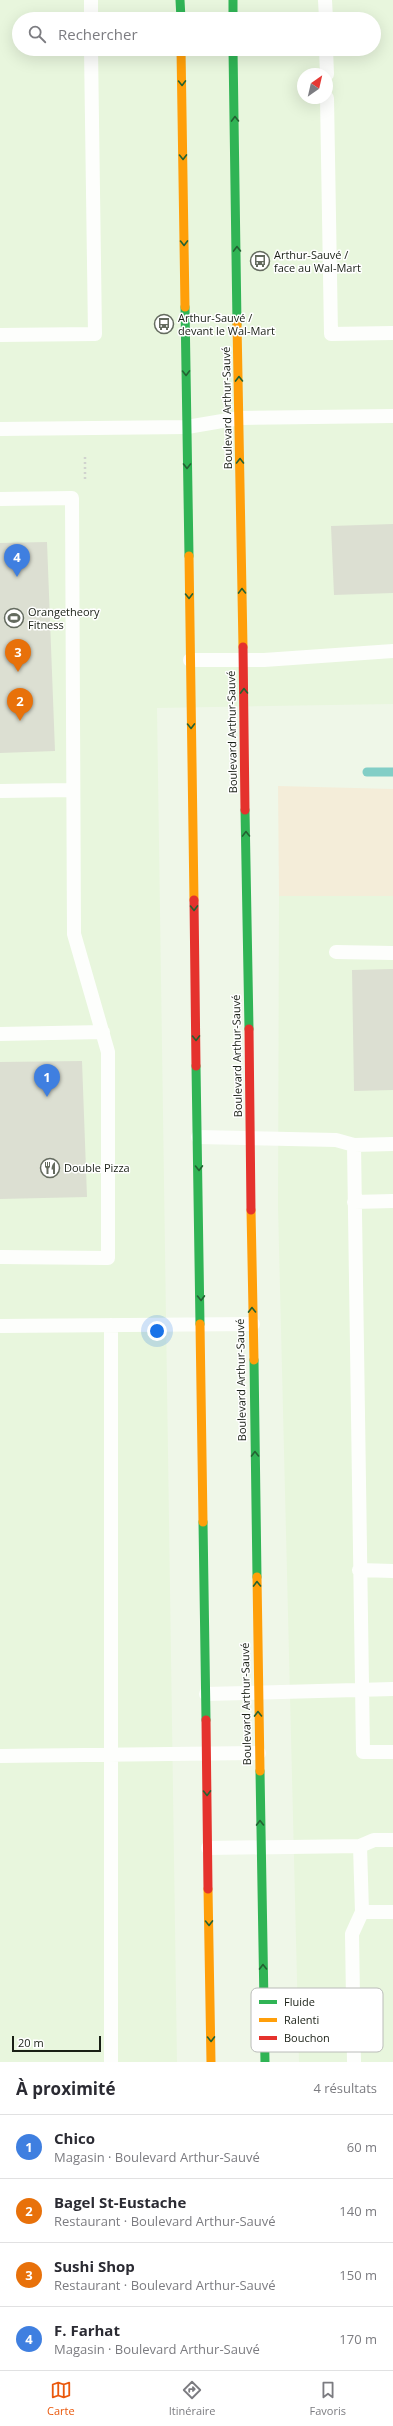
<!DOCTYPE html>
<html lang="fr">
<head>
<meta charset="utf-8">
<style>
  body { margin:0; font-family:"Open Sans",sans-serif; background:#f7f7f7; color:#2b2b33 }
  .compass { position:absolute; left:297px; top:68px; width:36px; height:36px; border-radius:50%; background:#fff; box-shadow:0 4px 16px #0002; rotate:34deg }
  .scale { position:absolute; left:12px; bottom:10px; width:89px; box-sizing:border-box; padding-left:4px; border:2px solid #191f15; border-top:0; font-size:11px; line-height:14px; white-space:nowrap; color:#191f15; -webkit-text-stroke:3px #fff; paint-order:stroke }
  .you { position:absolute; left:157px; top:1331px; width:14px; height:14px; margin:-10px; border:3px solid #fff; border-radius:50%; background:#1a73e8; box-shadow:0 0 0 6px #1a73e833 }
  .badge { display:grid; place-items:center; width:26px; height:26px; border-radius:50%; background:#ea580c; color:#fff; font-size:13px; font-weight:700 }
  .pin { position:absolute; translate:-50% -33px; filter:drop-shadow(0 1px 2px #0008) }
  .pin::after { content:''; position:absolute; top:21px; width:14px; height:12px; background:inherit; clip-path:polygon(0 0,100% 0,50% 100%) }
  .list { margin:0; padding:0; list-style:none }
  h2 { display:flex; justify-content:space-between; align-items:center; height:52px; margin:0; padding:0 16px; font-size:17px }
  h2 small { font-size:13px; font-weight:400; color:#7c7c81 }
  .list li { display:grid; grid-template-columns:26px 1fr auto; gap:12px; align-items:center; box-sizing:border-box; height:64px; padding:0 16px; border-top:1px solid #e1e1e2 }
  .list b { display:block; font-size:15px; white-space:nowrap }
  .list p { margin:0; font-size:13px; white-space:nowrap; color:#7c7c81 }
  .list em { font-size:13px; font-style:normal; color:#7c7c81 }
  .icon { flex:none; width:22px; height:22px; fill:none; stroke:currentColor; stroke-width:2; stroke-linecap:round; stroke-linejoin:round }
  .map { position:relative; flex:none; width:393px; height:2062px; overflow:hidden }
  .search { position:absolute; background:#fff; box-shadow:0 4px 16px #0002; left:12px; right:12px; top:12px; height:44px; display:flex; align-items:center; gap:10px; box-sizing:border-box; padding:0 14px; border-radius:22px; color:#7c7c81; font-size:15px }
  .sheet { height:308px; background:#fff }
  nav { display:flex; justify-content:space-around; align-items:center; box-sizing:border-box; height:56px; border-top:1px solid #e1e1e2; background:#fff; font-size:11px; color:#7c7c81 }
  nav a { display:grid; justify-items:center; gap:2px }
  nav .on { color:#ea580c }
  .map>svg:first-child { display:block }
  .built { fill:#e8f6dd; fill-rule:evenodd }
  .green { fill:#f4edd9 }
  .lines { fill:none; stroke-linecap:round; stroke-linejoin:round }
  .stream { stroke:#82cec6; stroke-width:9 }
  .building { fill:#dcdfd2 }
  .path { stroke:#d0d3ce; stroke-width:2.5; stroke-dasharray:2 3; stroke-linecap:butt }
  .lane { stroke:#fdfefc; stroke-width:14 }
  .fast { stroke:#30b455; stroke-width:9 }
  .slow { stroke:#ff9f0a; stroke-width:9 }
  .jam { stroke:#e5322d; stroke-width:9 }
  .oneway { stroke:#236232 }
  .labels { text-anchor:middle; stroke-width:3; stroke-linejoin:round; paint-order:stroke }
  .poi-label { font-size:11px; fill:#191f15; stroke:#fff; text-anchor:start }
  .street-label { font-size:11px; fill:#191f15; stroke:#fff }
  .key { fill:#fff; stroke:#babcb9; stroke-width:1 }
  .key-label { font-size:11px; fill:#191f15 }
</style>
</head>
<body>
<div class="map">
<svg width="393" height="2062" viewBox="0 0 393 2062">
  <rect width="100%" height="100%" fill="#eff7e8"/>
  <path class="built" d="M0,0h393v704l-236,4 20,1354h-177zM19,19h355v30h-355zM303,74h24v24h-24z
    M279,896h114v1166h-94l-21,-855z"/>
  <path class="green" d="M278,786l115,3v107h-114z"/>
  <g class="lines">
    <path class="stream" d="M367,772h26"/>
  </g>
  <path class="building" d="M393,524v69l-59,2 -3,-69z
    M47,542l8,209 -55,2v-210z
    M393,969v121l-39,1 -2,-121z
    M82,1061l5,136 -87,2v-137z"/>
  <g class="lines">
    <path class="path" d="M85,479v-23"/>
    <path class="lane" d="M91,0v19
      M325,0l1,19
      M326,49l1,25
      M327,98l4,236 62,-1
      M0,335l95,-1 -4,-285
      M0,429l187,-2 53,-9 153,-2
      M0,499l72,-1 2,436 34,118v206l-108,-1
      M190,660h74l129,-9
      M0,791l73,-1
      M336,952l57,1
      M0,1034l103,-2
      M198,1137l138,3 18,5
      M393,1144l-39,1 9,607h30
      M354,1202l39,-1
      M0,1326l253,-2
      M359,1570l34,1
      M206,1694l187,-5
      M0,1756l259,-3
      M360,1846l14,-6h19
      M208,1848l152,-2 2,66 -10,22 2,128
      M362,1912h31
      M111,2062v-737"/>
    <path class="fast" d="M180,0l1,19
      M233,0v19
      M233,49l4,275
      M185,307l4,249
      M245,810l4,219
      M196,1066l4,258
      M254,1360l3,217
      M203,1522l3,198
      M260,1771l5,291"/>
    <path class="slow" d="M181,49l4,258
      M237,324l6,323
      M189,556l5,344
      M251,1210l3,150
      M200,1324l3,198
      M257,1577l3,194
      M208,1889l3,173"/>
    <path class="jam" d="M243,647l2,163
      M194,900l2,166
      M249,1029l2,181
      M206,1720l2,169"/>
  </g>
  <defs><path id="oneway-chevron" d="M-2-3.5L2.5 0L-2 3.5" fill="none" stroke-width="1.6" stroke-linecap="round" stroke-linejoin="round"/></defs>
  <g class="oneway">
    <use href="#oneway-chevron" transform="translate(182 83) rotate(89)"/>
    <use href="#oneway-chevron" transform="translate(235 119) rotate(-91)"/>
    <use href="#oneway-chevron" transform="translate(183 157) rotate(89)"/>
    <use href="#oneway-chevron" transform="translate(184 243) rotate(89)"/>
    <use href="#oneway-chevron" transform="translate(237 249) rotate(-91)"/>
    <use href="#oneway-chevron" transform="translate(186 373) rotate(89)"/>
    <use href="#oneway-chevron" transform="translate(239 379) rotate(-91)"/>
    <use href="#oneway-chevron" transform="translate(240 461) rotate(-90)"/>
    <use href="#oneway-chevron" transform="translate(187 466) rotate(90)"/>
    <use href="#oneway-chevron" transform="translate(242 591) rotate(-91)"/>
    <use href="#oneway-chevron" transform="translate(189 596) rotate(89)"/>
    <use href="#oneway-chevron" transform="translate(244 691) rotate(-91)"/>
    <use href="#oneway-chevron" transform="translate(191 726) rotate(89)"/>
    <use href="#oneway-chevron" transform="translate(246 834) rotate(-91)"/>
    <use href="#oneway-chevron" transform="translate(194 908) rotate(89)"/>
    <use href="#oneway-chevron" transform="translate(196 1038) rotate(89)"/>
    <use href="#oneway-chevron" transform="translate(199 1168) rotate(89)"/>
    <use href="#oneway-chevron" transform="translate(201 1298) rotate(89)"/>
    <use href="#oneway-chevron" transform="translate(252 1310) rotate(-91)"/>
    <use href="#oneway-chevron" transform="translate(255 1454) rotate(-91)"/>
    <use href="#oneway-chevron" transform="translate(257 1584) rotate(-91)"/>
    <use href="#oneway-chevron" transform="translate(258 1714) rotate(-91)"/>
    <use href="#oneway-chevron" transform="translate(207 1793) rotate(89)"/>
    <use href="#oneway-chevron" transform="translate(260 1823) rotate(-91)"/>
    <use href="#oneway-chevron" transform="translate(209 1923) rotate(89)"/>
    <use href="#oneway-chevron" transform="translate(263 1967) rotate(-91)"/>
    <use href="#oneway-chevron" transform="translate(211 2039) rotate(89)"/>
  </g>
  <defs>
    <g id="bus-ring" transform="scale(1)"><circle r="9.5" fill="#fff" stroke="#646b5f" stroke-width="1.5"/><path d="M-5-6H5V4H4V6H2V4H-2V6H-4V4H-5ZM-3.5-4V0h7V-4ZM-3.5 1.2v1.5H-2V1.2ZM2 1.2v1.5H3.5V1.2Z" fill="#646b5f"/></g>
    <g id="stadium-ring" transform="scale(1)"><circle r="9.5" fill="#fff" stroke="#646b5f" stroke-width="1.5"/><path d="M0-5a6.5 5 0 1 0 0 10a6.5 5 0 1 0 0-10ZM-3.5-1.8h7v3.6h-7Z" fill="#646b5f"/></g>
    <g id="restaurant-ring" transform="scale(1)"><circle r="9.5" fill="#fff" stroke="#646b5f" stroke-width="1.5"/><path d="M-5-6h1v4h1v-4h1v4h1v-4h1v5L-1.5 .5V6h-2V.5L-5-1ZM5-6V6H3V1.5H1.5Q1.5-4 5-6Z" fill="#646b5f"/></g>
  </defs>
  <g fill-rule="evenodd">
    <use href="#bus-ring" x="260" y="261"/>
    <use href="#bus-ring" x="164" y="324"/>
    <use href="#stadium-ring" x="14" y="618"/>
    <use href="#restaurant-ring" x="50" y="1168"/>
  </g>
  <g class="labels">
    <g class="poi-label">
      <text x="274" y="259">Arthur-Sauvé /<tspan x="274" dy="13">face au Wal-Mart</tspan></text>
      <text x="178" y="322">Arthur-Sauvé /<tspan x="178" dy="13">devant le Wal-Mart</tspan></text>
      <text x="28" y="616">Orangetheory<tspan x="28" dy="13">Fitness</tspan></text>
      <text x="64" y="1172">Double Pizza</text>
    </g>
    <g class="street-label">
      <text transform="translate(227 408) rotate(-91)" y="4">Boulevard Arthur-Sauvé</text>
      <text transform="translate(232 732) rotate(-91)" y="4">Boulevard Arthur-Sauvé</text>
      <text transform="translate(237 1056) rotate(-91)" y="4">Boulevard Arthur-Sauvé</text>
      <text transform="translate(241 1380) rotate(-91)" y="4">Boulevard Arthur-Sauvé</text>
      <text transform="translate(246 1704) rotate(-91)" y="4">Boulevard Arthur-Sauvé</text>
    </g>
  </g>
  <rect x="251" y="1988" width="132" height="64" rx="6" class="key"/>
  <rect x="259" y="2000" width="18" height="4" fill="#30b455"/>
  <rect x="259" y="2018" width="18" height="4" fill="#ff9f0a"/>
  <rect x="259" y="2036" width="18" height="4" fill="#e5322d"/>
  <g class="key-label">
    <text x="284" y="2006">Fluide</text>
    <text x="284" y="2024">Ralenti</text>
    <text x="284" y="2042">Bouchon</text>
  </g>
</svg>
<svg class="compass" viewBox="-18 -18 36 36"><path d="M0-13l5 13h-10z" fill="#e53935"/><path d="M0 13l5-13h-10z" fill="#7c7c81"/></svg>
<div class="scale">20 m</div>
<div class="you"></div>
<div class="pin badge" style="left:47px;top:1097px;background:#3f7fe0">1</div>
<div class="pin badge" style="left:20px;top:721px;background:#e8710a">2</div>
<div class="pin badge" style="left:18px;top:672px;background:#e8710a">3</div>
<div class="pin badge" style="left:17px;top:577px;background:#3f7fe0">4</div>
<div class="search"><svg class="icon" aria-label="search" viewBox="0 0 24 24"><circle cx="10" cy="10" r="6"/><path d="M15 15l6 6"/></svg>Rechercher</div>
</div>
<section class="sheet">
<h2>À proximité<small>4 résultats</small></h2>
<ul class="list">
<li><span class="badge" style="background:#3f7fe0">1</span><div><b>Chico</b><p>Magasin · Boulevard Arthur-Sauvé</p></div><em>60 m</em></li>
<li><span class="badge" style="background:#e8710a">2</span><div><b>Bagel St-Eustache</b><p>Restaurant · Boulevard Arthur-Sauvé</p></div><em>140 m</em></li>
<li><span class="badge" style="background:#e8710a">3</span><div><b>Sushi Shop</b><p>Restaurant · Boulevard Arthur-Sauvé</p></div><em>150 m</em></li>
<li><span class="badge" style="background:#3f7fe0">4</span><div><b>F. Farhat</b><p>Magasin · Boulevard Arthur-Sauvé</p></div><em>170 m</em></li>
</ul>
</section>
<nav>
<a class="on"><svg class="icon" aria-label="map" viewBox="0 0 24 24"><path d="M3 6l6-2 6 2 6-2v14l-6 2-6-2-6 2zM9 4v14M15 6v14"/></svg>Carte</a>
<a><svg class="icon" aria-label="directions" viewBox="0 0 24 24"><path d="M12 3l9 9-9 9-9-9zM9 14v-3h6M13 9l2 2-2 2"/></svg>Itinéraire</a>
<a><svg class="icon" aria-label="saved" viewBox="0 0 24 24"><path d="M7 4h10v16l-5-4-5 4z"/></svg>Favoris</a>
</nav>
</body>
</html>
